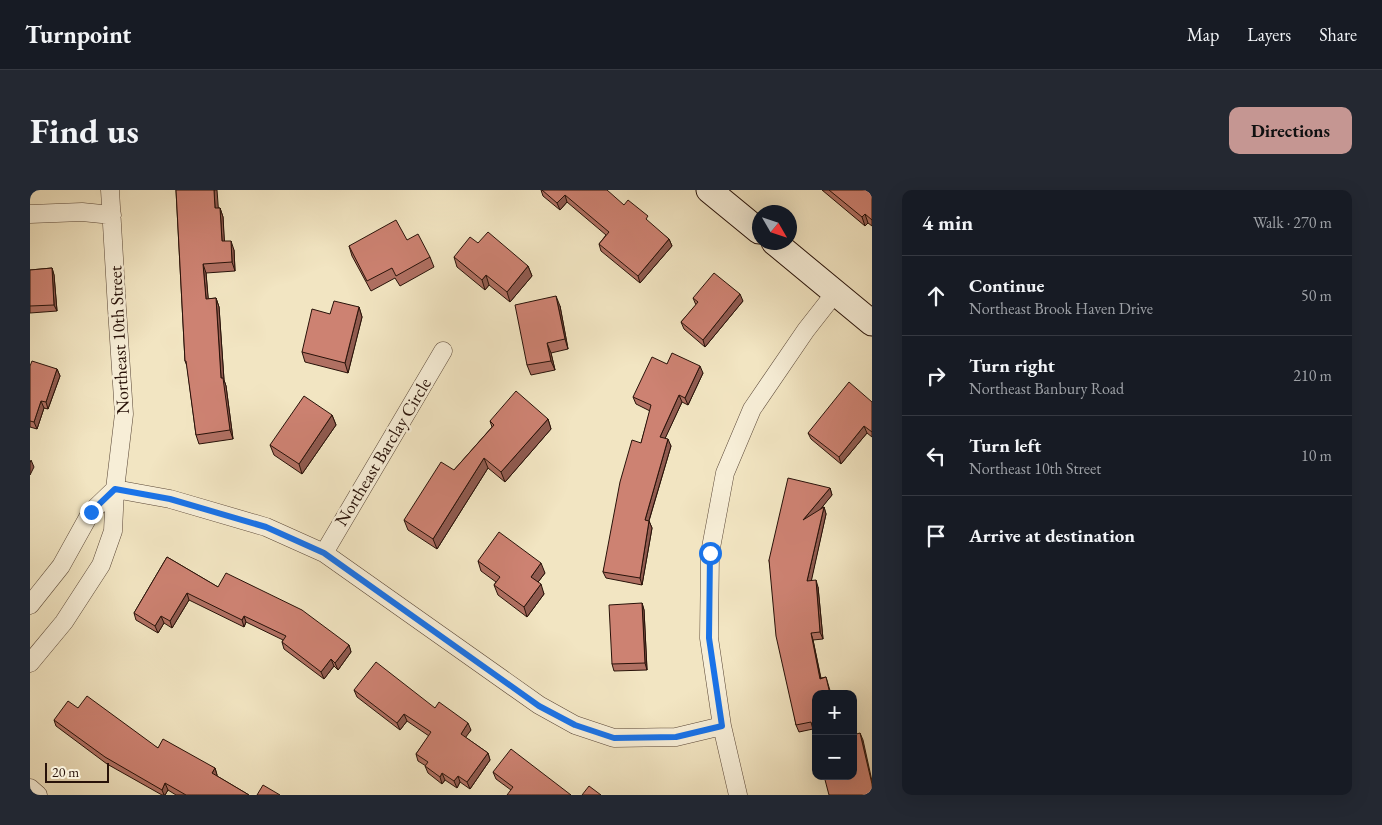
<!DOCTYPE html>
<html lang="en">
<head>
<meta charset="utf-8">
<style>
  body { margin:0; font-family:"EB Garamond",serif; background:#242831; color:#f1f3f6 }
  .controls { position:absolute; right:15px; bottom:15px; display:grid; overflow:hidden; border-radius:10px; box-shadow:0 5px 20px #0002 }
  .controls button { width:45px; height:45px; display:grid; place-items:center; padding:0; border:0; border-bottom:1px solid #363941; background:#171b24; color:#f1f3f6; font:25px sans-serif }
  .compass { position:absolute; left:722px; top:15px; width:45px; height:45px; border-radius:50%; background:#171b24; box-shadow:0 5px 20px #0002; rotate:129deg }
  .scale { position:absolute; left:15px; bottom:12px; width:64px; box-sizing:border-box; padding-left:5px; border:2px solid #281209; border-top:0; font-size:14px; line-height:18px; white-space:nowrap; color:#281209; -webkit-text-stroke:4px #f7eed7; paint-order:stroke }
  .stop { position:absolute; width:15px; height:15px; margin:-11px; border:4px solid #1a73e8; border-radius:50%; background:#fff }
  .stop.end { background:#1a73e8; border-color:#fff; box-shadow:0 1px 5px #0008 }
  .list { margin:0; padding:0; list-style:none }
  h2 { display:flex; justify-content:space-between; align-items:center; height:65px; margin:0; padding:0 20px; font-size:21px }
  h2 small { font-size:16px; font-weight:400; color:#9ea1a6 }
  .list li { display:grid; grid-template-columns:32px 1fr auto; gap:15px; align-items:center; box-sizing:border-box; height:80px; padding:0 20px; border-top:1px solid #363941 }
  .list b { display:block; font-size:19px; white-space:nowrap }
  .list p { margin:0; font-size:16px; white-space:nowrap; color:#9ea1a6 }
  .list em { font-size:16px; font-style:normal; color:#9ea1a6 }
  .icon { flex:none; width:28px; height:28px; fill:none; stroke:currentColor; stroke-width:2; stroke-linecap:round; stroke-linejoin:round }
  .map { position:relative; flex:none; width:842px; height:605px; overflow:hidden; border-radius:10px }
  header { display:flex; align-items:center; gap:30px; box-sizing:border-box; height:70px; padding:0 25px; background:#171b24; border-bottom:1px solid #363941 }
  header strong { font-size:24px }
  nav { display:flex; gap:28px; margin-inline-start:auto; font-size:18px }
  .intro { display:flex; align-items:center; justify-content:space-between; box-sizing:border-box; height:120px; padding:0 30px }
  h1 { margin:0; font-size:35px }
  .button { padding:12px 22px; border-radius:10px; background:#c59692; color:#111; font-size:18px; font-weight:700 }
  main { display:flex; gap:30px; padding:0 30px }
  aside { flex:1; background:#171b24; border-radius:10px; box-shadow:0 5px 20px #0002 }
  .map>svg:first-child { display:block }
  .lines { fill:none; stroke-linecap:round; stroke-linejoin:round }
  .street-casing { stroke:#5a4737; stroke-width:19 }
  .secondary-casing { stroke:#281209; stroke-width:27 }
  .street { stroke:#f7eed7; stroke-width:18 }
  .secondary { stroke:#f7eed7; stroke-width:25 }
  .wall { fill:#b07062; stroke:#281209 }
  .shaded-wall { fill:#905b50; stroke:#281209 }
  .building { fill:#cd8272; stroke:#281209 }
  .route { stroke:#1a73e8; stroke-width:6 }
  .labels { text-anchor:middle; stroke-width:5; stroke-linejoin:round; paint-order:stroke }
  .street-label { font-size:18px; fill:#281209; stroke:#f7eed7 }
</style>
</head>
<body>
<header>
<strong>Turnpoint</strong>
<nav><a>Map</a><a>Layers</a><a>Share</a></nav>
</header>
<div class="intro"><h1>Find us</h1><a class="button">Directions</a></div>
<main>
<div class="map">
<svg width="842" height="605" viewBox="0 0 842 605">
  <rect width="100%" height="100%" fill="#f2e5c2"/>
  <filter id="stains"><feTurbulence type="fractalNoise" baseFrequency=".004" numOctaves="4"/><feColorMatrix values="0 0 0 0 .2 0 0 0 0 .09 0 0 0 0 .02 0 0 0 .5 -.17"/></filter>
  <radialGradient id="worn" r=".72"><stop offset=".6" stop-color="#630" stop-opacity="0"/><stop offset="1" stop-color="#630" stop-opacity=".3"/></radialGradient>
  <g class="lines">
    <g class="street-casing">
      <path id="street" d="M0,24l52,-2 30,3
        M85,299l55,10 96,28 58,26 215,152 36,20 39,13 62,-1 46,-11
        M294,363l119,-202
        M0,415l31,-39 30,-54 24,-23
        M0,473l34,-41 37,-57 12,-34 2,-42 9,-75 -7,-105 -7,-119
        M0,598l8,7
        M708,605l-16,-69 -13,-88 1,-85 15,-80 27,-64 54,-79 29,-37"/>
    </g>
    <g class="secondary-casing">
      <path id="secondary" d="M679,0l50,41
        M744,52l98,81"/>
    </g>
    <use href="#street" class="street"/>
    <use href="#secondary" class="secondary"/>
  </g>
  <path class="wall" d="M146,0l42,18h2l3,9 1,24 10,9 1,21 -29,2 2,26 8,-1 3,9 5,73 2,6 7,53 -34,5 -3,-9 -9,-69 -2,-5z
    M511,0l83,15 45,34 3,7 -32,37 -39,-32 -2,-7 7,-9 -39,-33 -7,8 -17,-14z
    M792,0h50v36l-4,-3 -3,3z
    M377,50l23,17 4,10 -34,19 -5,-8 -24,13 -19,-35 -3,-10z
    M448,53l50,23 4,10 -22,26 -21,-17 -4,5 -28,-23 -3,-10z
    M22,78l2,7 3,36 -27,2v-43z
    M663,108l50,3 -38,46 -21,-18 -3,-7 15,-17z
    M530,116l8,43 -17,4 4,17 -24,5 -4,-10z
    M329,117l3,10 -14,56 -43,-11 -3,-10 28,-38z
    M637,174l36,9 -15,32 -6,-3 -17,36 6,8 -22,75 3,7 -10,57 -36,-7 -3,-6 38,-129 9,-32 -14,-7 -3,-7z
    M0,176l27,3 3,7 -12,33 -4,-1 -7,21 -7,-2z
    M842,212v35l-5,-4 -26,31 -30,-25 -3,-6z
    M302,225l4,10 -34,49 -28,-19 -4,-10z
    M518,229l3,10 -46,53 -17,-14 -51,81 -29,-19 -4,-10 50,-50 38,-43 -2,-6z
    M800,298l2,7 -11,13 3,-1 2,7 -15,66 7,7 5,52 -10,1 8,38 5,-1 5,17h-15l-3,35 -14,3 -3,-7 -27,-165z
    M137,367l51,30 131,58 2,7 -13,18 -4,-4 -10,13 -40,-30 -2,-7 1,-2 -37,-18 -2,5 -55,-27 -17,28 -8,-5 -6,10 -22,-13 -2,-7z
    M448,371l67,12 -7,9 6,12 -17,23 -29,-22 -4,-10 2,-3 -15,-11z
    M612,413l2,7 3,60 -33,1 -2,-7z
    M324,500l81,18 36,22 -6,7 23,16 2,7 -20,29 -10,-7 -3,6 -12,-8 -3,4 -14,-11 -3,-7h1l-8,-5 -2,-7 13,-18 -22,-15 -7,9 -43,-33z
    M48,518l80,40 57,20 2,7v1l32,19h-73l-8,-5 -3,5h-3l-55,-31 -51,-38 -2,-6z
    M463,582l78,23 -60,-5 -15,-11z"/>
  <path class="shaded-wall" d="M184,0h3l2,27 -4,-9z
    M535,5l2,7 -7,8 -3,-7z
    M190,18l3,9 2,33 -3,-9z
    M835,24l3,9 -3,3 -3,-9z
    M639,49l3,7 -32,37 -2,-7z
    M201,51l3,9 1,21 -3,-9z
    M173,74l3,9 3,34 -3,-8z
    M498,76l4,10 -22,26 -3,-10z
    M22,78l2,7 3,36 -3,-6z
    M456,85l3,10 -4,5 -3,-10z
    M710,104l3,7 -38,46 -2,-7z
    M526,106l4,10 8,43 -3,-10z
    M186,108l3,9 5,73 2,6 7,53 -3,-9 -9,-52z
    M329,117l3,10 -14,56 -3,-10z
    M517,153l4,10 4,17 -4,-9z
    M670,176l3,7 -15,32 -3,-7z
    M27,179l3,7 -12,33 -2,-7z
    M649,205l3,7 -19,41 -3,-6z
    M11,211l3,7 -7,21 -3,-7z
    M302,225l4,10 -34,49 -3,-10z
    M518,229l3,10 -46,53 -4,-10z
    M834,236l3,7 -26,31 -2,-7z
    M638,249l3,7 -24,81 -2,-7z
    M454,268l4,10 -51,81 -4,-10z
    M1,270l3,7 -4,8v-12z
    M800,298l2,7 -26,32 -3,-7z
    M794,317l2,7 -16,73 -3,-6z
    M619,331l3,7 -10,57 -2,-7z
    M511,373l4,10 -10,13 -4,-9z
    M786,390l2,7 5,52 -3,-7z
    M511,394l3,10 -17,23 -3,-10z
    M157,403l2,7 -17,28 -2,-7z
    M612,413l2,7 3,60 -2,-7z
    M131,426l3,7 -6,10 -3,-7z
    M214,426l2,6 -2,5 -2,-7z
    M781,443l2,7 9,45 -2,-6z
    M319,455l2,7 -13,18 -3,-7z
    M301,469l3,7 -10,13 -3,-7z
    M374,524l3,7 -7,9 -3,-7z
    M438,533l3,7 -8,11 -2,-7z
    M830,543l3,7 9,41v3z
    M458,563l2,7 -20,29 -3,-7z
    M185,578l2,7 -3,5 -2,-7z
    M412,583l3,7 -3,4 -2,-7z
    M428,586l2,6 -3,6 -3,-7z
    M135,593l3,7 -3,5h-1l-2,-5z"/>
  <path class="building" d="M146,0h38l1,18h5l2,33h9l1,21 -29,2 3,35 10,-1 5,80h2l7,52 -34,5 -10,-74h-1z
    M512,0h65l17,15 4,-5 20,16 -2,3 23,20 -31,37 -39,-32 10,-12 -44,-37 -8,8z
    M799,0h43v30l-7,-6 -3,3z
    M366,30l11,20 11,-6 12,23 -34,19 -4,-8 -25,13 -18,-35z
    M458,42l40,34 -21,26 -21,-17 -4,5 -28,-23 16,-20 8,6z
    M22,78l2,37 -24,1v-36z
    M684,83l26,21 -37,46 -22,-18 17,-20 -5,-4z
    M526,106l9,43 -18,4 4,18 -24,4 -12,-60z
    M304,111l25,6 -14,56 -43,-11 10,-43 18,5z
    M642,163l28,13 -15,32 -6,-3 -19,42 8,2 -23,81 4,1 -9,57 -37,-6 17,-90 12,-42 9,3 10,-38 -18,-8 19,-40 15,7z
    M2,171l25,8 -11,33 -5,-1 -7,21 -4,-1v-55z
    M819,192l23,20v30l-8,-6 -25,31 -31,-24z
    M486,201l32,28 -47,53 -17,-14 -51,81 -29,-19 37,-58 13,8 40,-45 -4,-4z
    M274,206l28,19 -33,49 -29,-19z
    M758,288l42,10 -27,32 21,-13 -17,74 9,-1 4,52 -9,1 9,46 6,-2 4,17h-14v47l-5,-19 -15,3 -20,-89 -7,-76z
    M469,342l42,31 -10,14 10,7 -17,23 -30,-22 6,-8 -22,-16z
    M137,367l51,30 8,-14 76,37 47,35 -14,18 -4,-4 -10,13 -39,-30 4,-6 -42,-20 -2,4 -55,-27 -17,28 -9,-5 -6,10 -21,-13z
    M612,413l3,60 -33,1 -3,-59z
    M346,472l59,46 4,-6 29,21 -7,11 27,19 -21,29 -9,-6 -4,5 -12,-8 -2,4 -15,-11 3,-4 -12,-8 15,-22 -27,-18 -7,9 -43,-33z
    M57,506l71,52 5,-9 52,29 -3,5 37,22h-63l-21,-12 -3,7 -57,-33 -51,-37 14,-19 10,7z
    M830,543l12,51v11h-43l-5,-19h29v-41z
    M481,559l60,46h-64l6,-8 -20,-15z
    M233,595l17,10h-23z
    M559,596l12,9h-19z"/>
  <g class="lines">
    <path class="route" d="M61,322l24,-23 55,10 96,28 58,26 215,153 36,19 39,13 62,-1 46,-11 -13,-88 1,-85"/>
  </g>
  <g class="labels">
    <g class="street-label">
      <text transform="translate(89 150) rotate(-93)" y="6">Northeast 10th Street</text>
      <text transform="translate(353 262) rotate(-59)" y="6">Northeast Barclay Circle</text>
    </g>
  </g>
  <rect width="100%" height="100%" filter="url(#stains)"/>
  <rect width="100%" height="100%" fill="url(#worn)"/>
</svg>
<div class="controls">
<button>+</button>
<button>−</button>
</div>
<svg class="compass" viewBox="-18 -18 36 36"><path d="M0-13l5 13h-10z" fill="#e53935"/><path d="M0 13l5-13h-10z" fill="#9ea1a6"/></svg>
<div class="scale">20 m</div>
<div class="stop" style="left:680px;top:363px"></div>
<div class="stop end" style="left:61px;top:322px"></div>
</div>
<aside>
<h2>4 min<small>Walk · 270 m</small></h2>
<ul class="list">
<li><svg class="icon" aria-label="ahead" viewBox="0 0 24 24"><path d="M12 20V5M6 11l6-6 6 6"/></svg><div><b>Continue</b><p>Northeast Brook Haven Drive</p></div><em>50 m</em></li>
<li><svg class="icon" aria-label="right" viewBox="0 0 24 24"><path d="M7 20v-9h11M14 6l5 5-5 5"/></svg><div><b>Turn right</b><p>Northeast Banbury Road</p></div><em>210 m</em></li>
<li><svg class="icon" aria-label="left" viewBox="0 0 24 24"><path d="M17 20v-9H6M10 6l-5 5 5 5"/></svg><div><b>Turn left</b><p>Northeast 10th Street</p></div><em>10 m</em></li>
<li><svg class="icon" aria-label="arrive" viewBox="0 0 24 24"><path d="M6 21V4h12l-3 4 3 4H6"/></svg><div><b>Arrive at destination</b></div></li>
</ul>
</aside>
</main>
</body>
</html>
